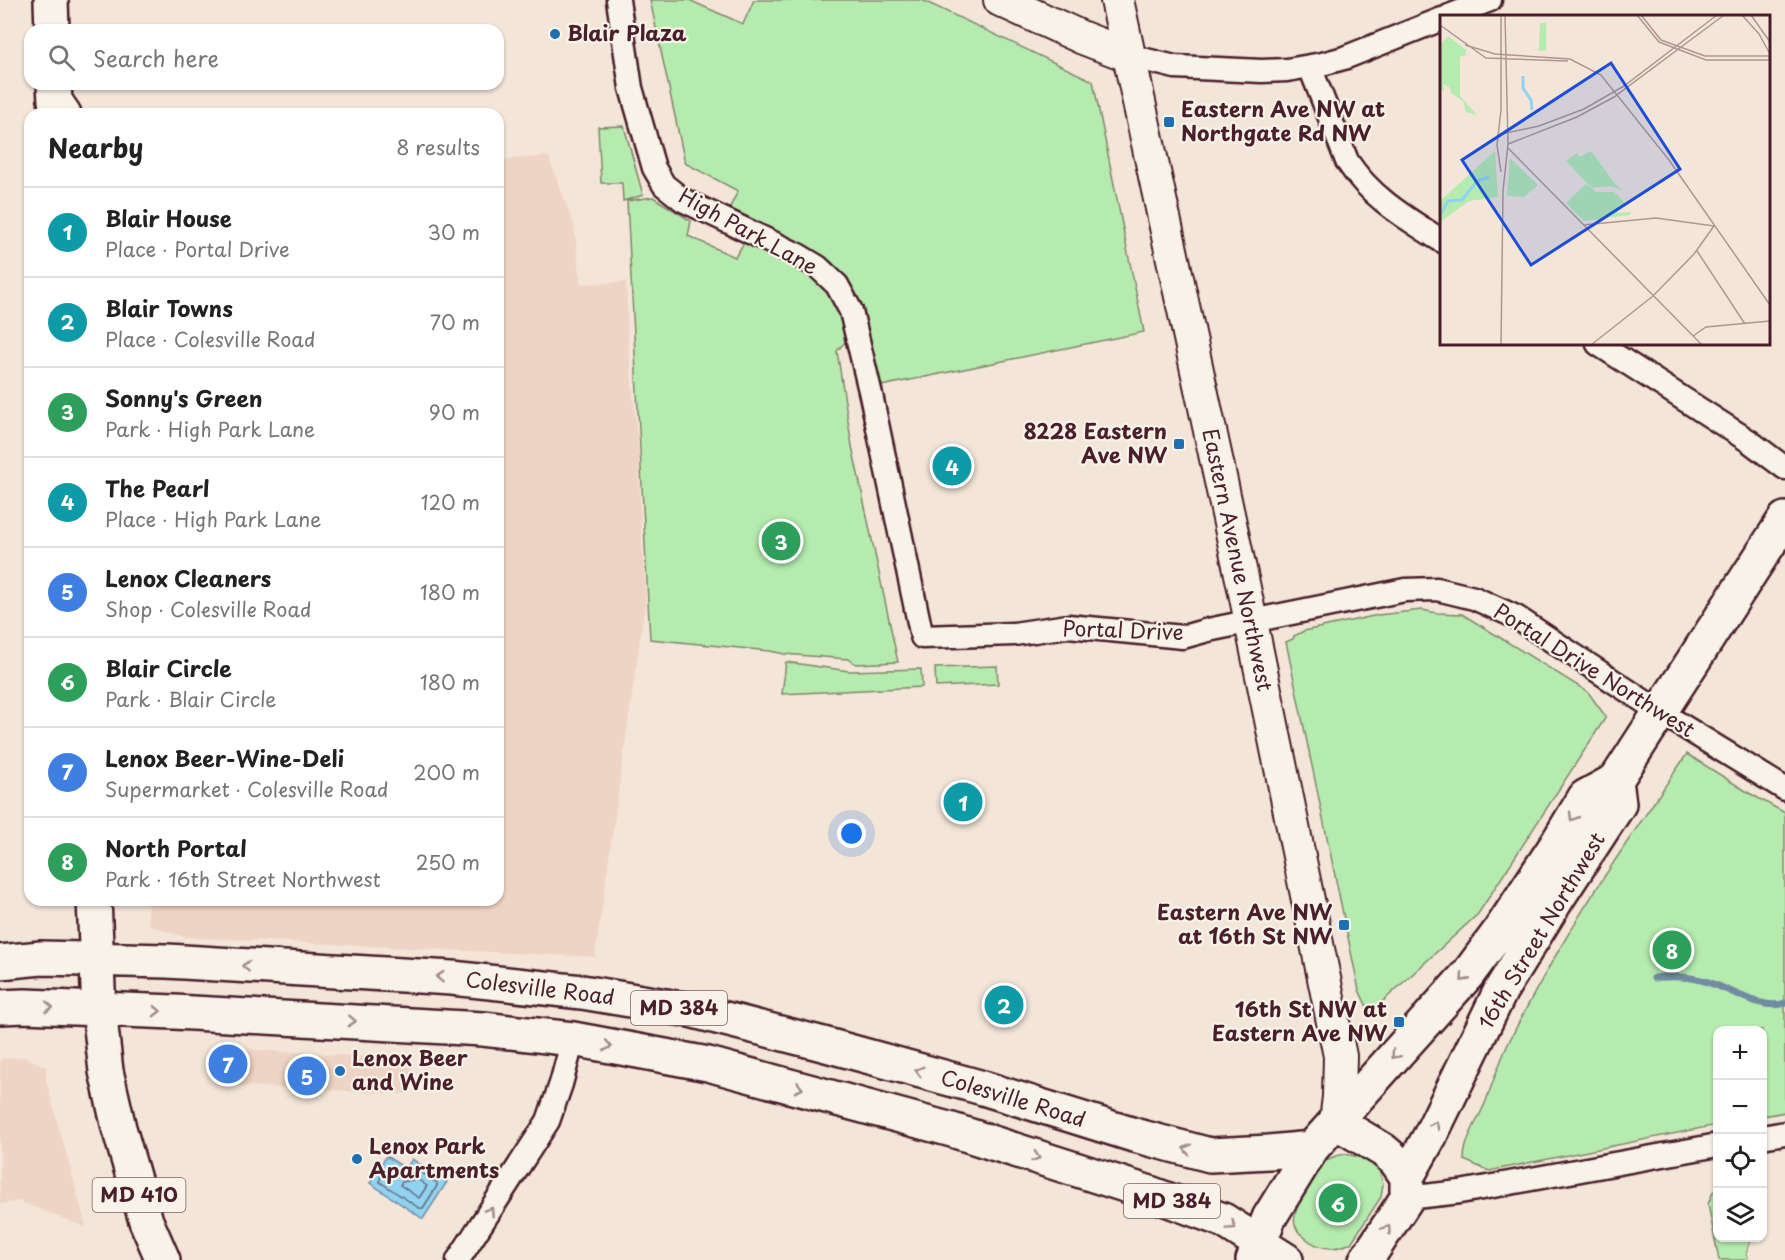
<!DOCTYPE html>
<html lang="en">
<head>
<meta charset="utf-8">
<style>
  body { margin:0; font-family:"Playpen Sans",sans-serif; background:#f6f6f6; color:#222 }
  .controls { position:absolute; right:18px; bottom:18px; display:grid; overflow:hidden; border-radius:12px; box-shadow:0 2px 4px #0004 }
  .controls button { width:54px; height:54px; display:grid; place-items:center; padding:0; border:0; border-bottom:2px solid #e0e0e0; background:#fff; color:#222; font:30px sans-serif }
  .you { position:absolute; left:852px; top:834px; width:21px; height:21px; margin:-15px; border:4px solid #fff; border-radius:50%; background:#1a73e8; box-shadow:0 0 0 9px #1a73e833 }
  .badge { display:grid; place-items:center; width:39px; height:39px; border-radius:50%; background:#db2777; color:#fff; font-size:20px; font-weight:700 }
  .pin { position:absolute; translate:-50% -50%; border:3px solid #fff; box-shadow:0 2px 6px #0006 }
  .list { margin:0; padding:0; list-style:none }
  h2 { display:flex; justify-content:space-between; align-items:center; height:78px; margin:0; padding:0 24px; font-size:26px }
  h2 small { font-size:20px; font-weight:400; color:#767676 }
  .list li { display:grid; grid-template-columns:39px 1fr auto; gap:18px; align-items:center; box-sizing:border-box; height:90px; padding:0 24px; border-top:2px solid #e0e0e0 }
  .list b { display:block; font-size:22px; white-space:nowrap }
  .list p { margin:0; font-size:20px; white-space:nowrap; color:#767676 }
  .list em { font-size:20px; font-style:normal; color:#767676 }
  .icon { flex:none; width:33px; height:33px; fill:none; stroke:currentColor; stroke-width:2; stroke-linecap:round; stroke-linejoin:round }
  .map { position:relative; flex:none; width:1785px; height:1260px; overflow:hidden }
  .search { position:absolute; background:#fff; box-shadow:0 2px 4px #0004; left:24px; top:24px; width:480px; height:66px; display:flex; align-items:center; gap:15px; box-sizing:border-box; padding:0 21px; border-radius:18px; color:#767676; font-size:22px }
  .panel { position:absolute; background:#fff; box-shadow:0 2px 4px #0004; left:24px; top:108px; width:480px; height:798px; border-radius:18px }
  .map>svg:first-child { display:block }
  .built { fill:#eed4c4 }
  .green { fill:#b5ebae; stroke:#80856c; stroke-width:1.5 }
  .water { fill:#8fd3f1; stroke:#738ba2; stroke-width:1.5 }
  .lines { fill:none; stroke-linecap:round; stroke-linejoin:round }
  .shore { stroke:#66677a; stroke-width:1.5 }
  .stream { stroke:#738ba2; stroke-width:7 }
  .street-casing { stroke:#4a1f2b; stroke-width:27 }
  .secondary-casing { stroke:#4a1f2b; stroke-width:36 }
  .primary-casing { stroke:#4a1f2b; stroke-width:38 }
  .street { stroke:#f7f3e8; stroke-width:22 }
  .secondary { stroke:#f7f3e8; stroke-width:32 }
  .primary { stroke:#f7f3e8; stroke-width:33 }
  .oneway { stroke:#a0898a }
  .poi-dot { fill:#1f6fb2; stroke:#f7f3e8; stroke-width:2 }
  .labels { text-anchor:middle; stroke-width:4.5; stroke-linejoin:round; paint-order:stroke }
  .shield { fill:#f7f3e8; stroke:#7e5f64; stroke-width:1.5 }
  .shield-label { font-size:20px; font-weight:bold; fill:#4a1f2b }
  .poi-label { font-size:21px; font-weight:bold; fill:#4a1f2b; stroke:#f7f3e8; text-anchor:start }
  .street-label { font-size:21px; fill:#4a1f2b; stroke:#f7f3e8 }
  .inset-river { fill:none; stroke:#8fd3f1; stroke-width:3 }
  .inset-road { fill:none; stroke:#af9693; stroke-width:1.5 }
  .view { fill:#1d4ed8; fill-opacity:0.15; stroke:#1d4ed8; stroke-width:3 }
  .inset-edge { fill:none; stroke:#4a1f2b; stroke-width:3 }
</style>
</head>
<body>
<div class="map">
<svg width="1785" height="1260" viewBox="0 0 1785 1260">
  <rect width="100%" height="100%" fill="#f3e5d8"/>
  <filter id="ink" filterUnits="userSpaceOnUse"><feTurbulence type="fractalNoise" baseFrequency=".0167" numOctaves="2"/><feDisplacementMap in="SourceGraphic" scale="12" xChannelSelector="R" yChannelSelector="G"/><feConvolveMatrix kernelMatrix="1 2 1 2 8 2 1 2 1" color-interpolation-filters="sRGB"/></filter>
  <g filter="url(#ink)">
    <path class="built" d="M548,156l26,69 7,59 45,-2 2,56 11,122 2,68 5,68 -51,361 -411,-20 -35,-12 -2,-25h351v-740z
      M226,1048l187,12 -4,34 -184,-9z
      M25,1057l21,10v13l40,147 -68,-26 -18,3v-145z"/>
    <path class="green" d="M650,0h39l54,24 11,-24h168l171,81 51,251 -268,55 -22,-95 -23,-30 -18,-12 -84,-41 9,-18 -53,-28z
      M624,126l19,69 -20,6 -1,-18h-21l-3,-56z
      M653,197l38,24 -3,15 47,21 9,-14 46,19 34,24 18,30 4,25 -9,10 15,95 46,216 -42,2 -8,-5 -64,-5 -14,-3 -120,-12 -23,-438z
      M1422,610l15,3 25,1 126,78 18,25 -128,197 -108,99 -11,-23 -73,-348 7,-3 1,-3 10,-5 74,-16z
      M786,662l63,9 72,-2 1,18 -140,7z
      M997,666l1,18 -62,3 -1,-19z
      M1687,754l62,39 36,20v299l-22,4 -1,-86h-44l-1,95 -228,46 -25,-11c0,-21 14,-39 22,-59 7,-20 14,-40 23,-59 50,-102 114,-195 178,-288z
      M1345,1154l24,5 10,10 4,14 -2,14 -30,46c-17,8 -34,6 -48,-7 -3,-2 -7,-7 -8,-11 -5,-14 21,-55 32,-65 5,-4 12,-5 18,-6z
      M1717,1189l1,49h33l-4,14 1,8h-29l-11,-56 5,-12z"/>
    <path class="water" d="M386,1156l20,13 6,-10 35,23 -24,37 -53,-36z"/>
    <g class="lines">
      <path class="shore" d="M390,1166l15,9 11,-6 21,14v3l-14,22h-4l-39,-26c-1,-5 5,-14 10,-16z
        M417,1179l10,7 -8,12 -19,-13 2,-3z"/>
      <path class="stream" d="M1654,978c16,-2 31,-2 47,2 23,5 61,32 84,23"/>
      <g class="street-casing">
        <path id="street" d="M618,0l13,88 23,80 10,17 19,15 115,55 20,12 19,18 14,26 20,84 51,242 92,-3 54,-8 115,11 25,-7 197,-40 32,-1 37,9 42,19 144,95 125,77
          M1449,16l41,-16
          M1130,56l45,11 87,4 25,-1 35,-6 22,-6 98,-39
          M1310,67l37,94c24,37 59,57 95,80
          M1598,344l151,97 36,27
          M1762,1137l23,-4
          M1407,1198l53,-6 258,-47
          M458,1260l90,-139 13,-37 12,-45"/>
      </g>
      <g class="secondary-casing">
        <path id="secondary" d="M1000,0l83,38 47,18
          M1117,0l127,588 96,468 -1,41 -3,25"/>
      </g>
      <g class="primary-casing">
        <path id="primary" d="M51,0l1,30
          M54,84l1,17 9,13
          M94,900l5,110 7,61 13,57 27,93 17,39
          M0,962l41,-4 126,3 285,17 130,14 108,18 133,34 160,44 151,47 76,20 59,-3 43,-4
          M0,1007l25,-1 149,6 309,17 90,10 135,25 244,66 195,62 76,28 63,40
          M1336,1122l47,28 13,11 11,16v21l-41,62
          M1407,1177l23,-41 71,-146 56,-91 62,-95 -3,-24
          M1253,1260l16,-42 43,-70 156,-174 31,-42 56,-85 30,-50 31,-17 169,-261"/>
      </g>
      <use href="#street" class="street"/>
      <use href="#secondary" class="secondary"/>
      <use href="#primary" class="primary"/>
    </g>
    <defs><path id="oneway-chevron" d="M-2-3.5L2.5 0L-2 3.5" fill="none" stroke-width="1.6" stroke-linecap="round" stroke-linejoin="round" transform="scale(1.5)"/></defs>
    <g class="oneway">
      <use href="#oneway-chevron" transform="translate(1573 817) rotate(120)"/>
      <use href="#oneway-chevron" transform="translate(246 966) rotate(-177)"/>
      <use href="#oneway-chevron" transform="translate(440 977) rotate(-177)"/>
      <use href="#oneway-chevron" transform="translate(1464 978) rotate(132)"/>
      <use href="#oneway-chevron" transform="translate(49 1007) rotate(3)"/>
      <use href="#oneway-chevron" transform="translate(157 1011) rotate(1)"/>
      <use href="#oneway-chevron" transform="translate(352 1021) rotate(3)"/>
      <use href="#oneway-chevron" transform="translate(608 1046) rotate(11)"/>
      <use href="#oneway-chevron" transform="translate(1395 1055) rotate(131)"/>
      <use href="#oneway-chevron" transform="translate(919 1071) rotate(-164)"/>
      <use href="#oneway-chevron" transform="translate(799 1088) rotate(15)"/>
      <use href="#oneway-chevron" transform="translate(1435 1125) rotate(-64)"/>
      <use href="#oneway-chevron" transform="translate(1187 1149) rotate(-166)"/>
      <use href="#oneway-chevron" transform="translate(1036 1157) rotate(18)"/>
      <use href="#oneway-chevron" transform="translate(490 1211) rotate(-57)"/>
      <use href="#oneway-chevron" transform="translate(1232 1226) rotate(34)"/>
      <use href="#oneway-chevron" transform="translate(1387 1229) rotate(-56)"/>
    </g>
  </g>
  <g class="poi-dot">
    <circle cx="555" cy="34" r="6"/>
    <rect x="1163" y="116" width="12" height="12" rx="3"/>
    <rect x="1173" y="438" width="12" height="12" rx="3"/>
    <rect x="1338" y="919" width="12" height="12" rx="3"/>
    <rect x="1393" y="1016" width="12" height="12" rx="3"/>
    <circle cx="340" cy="1071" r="6"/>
    <circle cx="357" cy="1159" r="6"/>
  </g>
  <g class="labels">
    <g class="shield">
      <rect x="631" y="991" width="96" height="34" rx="4.5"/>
      <rect x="92.5" y="1178" width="93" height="34" rx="4.5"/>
      <rect x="1124" y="1184" width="96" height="34" rx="4.5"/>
    </g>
    <g class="shield-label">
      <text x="679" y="1015">MD 384</text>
      <text x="139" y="1202">MD 410</text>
      <text x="1172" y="1208">MD 384</text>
    </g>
    <g class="poi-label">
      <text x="567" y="41">Blair Plaza</text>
      <text x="1181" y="117">Eastern Ave NW at<tspan x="1181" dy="24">Northgate Rd NW</tspan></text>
      <text x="1167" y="439" text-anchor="end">8228 Eastern<tspan x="1167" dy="24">Ave NW</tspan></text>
      <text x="1332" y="920" text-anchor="end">Eastern Ave NW<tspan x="1332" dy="24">at 16th St NW</tspan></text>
      <text x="1387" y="1017" text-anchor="end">16th St NW at<tspan x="1387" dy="24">Eastern Ave NW</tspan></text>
      <text x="352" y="1066">Lenox Beer<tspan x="352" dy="24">and Wine</tspan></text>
      <text x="369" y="1154">Lenox Park<tspan x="369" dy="24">Apartments</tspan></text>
    </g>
    <g class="street-label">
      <text transform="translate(748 232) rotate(29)" y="7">High Park Lane</text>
      <text transform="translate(1237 560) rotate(78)" y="7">Eastern Avenue Northwest</text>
      <text transform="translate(1123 631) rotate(2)" y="7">Portal Drive</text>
      <text transform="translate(1594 671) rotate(32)" y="7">Portal Drive Northwest</text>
      <text transform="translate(1542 931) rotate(-59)" y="7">16th Street Northwest</text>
      <text transform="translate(540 989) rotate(7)" y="7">Colesville Road</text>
      <text transform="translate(1013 1099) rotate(17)" y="7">Colesville Road</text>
    </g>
  </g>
  <g transform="translate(1440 15)">
    <rect width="330" height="330" fill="#f3e5d8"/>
    <path d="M100,8h6v27l-7,1zM8,21l18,14v5l-6,2v39l17,19 -11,-3 -3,-11 -12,-8 -2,-6 -6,-3 1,7 -4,-2v-44zM55,136l3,46 -29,4 -29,21v-21zM151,136l25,34 7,5 -14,-4 -17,2 -26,-27 11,-8 2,4zM70,143l28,27 -14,12 -17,-1zM146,169l10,8h18l13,13 -10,2v6l14,-1 -1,3 -46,6 -18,-18z" fill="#b5ebae"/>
    <path class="inset-river" d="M83,61v12l8,12 1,10M0,200l8,-14 14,-1 15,-19 12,-4"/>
    <path class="inset-road" d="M61,0v95l-4,35 4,27M197,0l22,27 47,18h64M201,0l20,25 44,16h65M302,0l17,19 11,20M311,0l19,27M0,10l46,33 82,3M25,30l30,9 75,5 31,16 68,85 101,145M57,120l42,-9 45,-17 40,-23 93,-71M68,129l69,-27 37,-20 110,-82M68,133l194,197M143,210l73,-7 58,8M257,236l48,73M253,321l13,-9 64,-6M61,330l2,-154 5,-47 -3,-129M151,330l62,-49 41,-42 20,-28"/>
    <path class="view" d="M171,48l69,106 -149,96 -69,-105z"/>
    <rect width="330" height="330" class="inset-edge"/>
  </g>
</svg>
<div class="controls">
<button>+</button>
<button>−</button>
<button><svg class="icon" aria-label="locate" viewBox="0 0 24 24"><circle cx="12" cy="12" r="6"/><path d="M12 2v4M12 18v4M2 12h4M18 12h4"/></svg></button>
<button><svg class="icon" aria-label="layers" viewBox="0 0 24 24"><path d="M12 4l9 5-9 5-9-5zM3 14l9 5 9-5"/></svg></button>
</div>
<div class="you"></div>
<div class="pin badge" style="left:963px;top:802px;background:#0f9aa8">1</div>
<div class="pin badge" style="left:1004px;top:1005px;background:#0f9aa8">2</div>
<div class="pin badge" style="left:781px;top:541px;background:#2e9e5b">3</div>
<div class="pin badge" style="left:952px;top:466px;background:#0f9aa8">4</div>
<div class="pin badge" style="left:307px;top:1076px;background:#3f7fe0">5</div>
<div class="pin badge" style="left:1338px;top:1203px;background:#2e9e5b">6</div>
<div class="pin badge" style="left:228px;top:1064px;background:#3f7fe0">7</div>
<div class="pin badge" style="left:1672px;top:950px;background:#2e9e5b">8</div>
<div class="search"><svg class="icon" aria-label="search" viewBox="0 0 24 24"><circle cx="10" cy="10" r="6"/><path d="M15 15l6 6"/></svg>Search here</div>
<section class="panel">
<h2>Nearby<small>8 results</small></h2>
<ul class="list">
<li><span class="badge" style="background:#0f9aa8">1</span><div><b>Blair House</b><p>Place · Portal Drive</p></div><em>30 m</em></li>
<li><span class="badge" style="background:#0f9aa8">2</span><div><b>Blair Towns</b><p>Place · Colesville Road</p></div><em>70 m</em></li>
<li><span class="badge" style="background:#2e9e5b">3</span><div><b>Sonny's Green</b><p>Park · High Park Lane</p></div><em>90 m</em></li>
<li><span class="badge" style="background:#0f9aa8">4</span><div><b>The Pearl</b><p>Place · High Park Lane</p></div><em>120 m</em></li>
<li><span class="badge" style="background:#3f7fe0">5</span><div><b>Lenox Cleaners</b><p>Shop · Colesville Road</p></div><em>180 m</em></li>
<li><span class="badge" style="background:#2e9e5b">6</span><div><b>Blair Circle</b><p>Park · Blair Circle</p></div><em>180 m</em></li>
<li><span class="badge" style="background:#3f7fe0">7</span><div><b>Lenox Beer-Wine-Deli</b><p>Supermarket · Colesville Road</p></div><em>200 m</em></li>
<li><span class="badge" style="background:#2e9e5b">8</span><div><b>North Portal</b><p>Park · 16th Street Northwest</p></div><em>250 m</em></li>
</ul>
</section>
</div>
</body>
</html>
